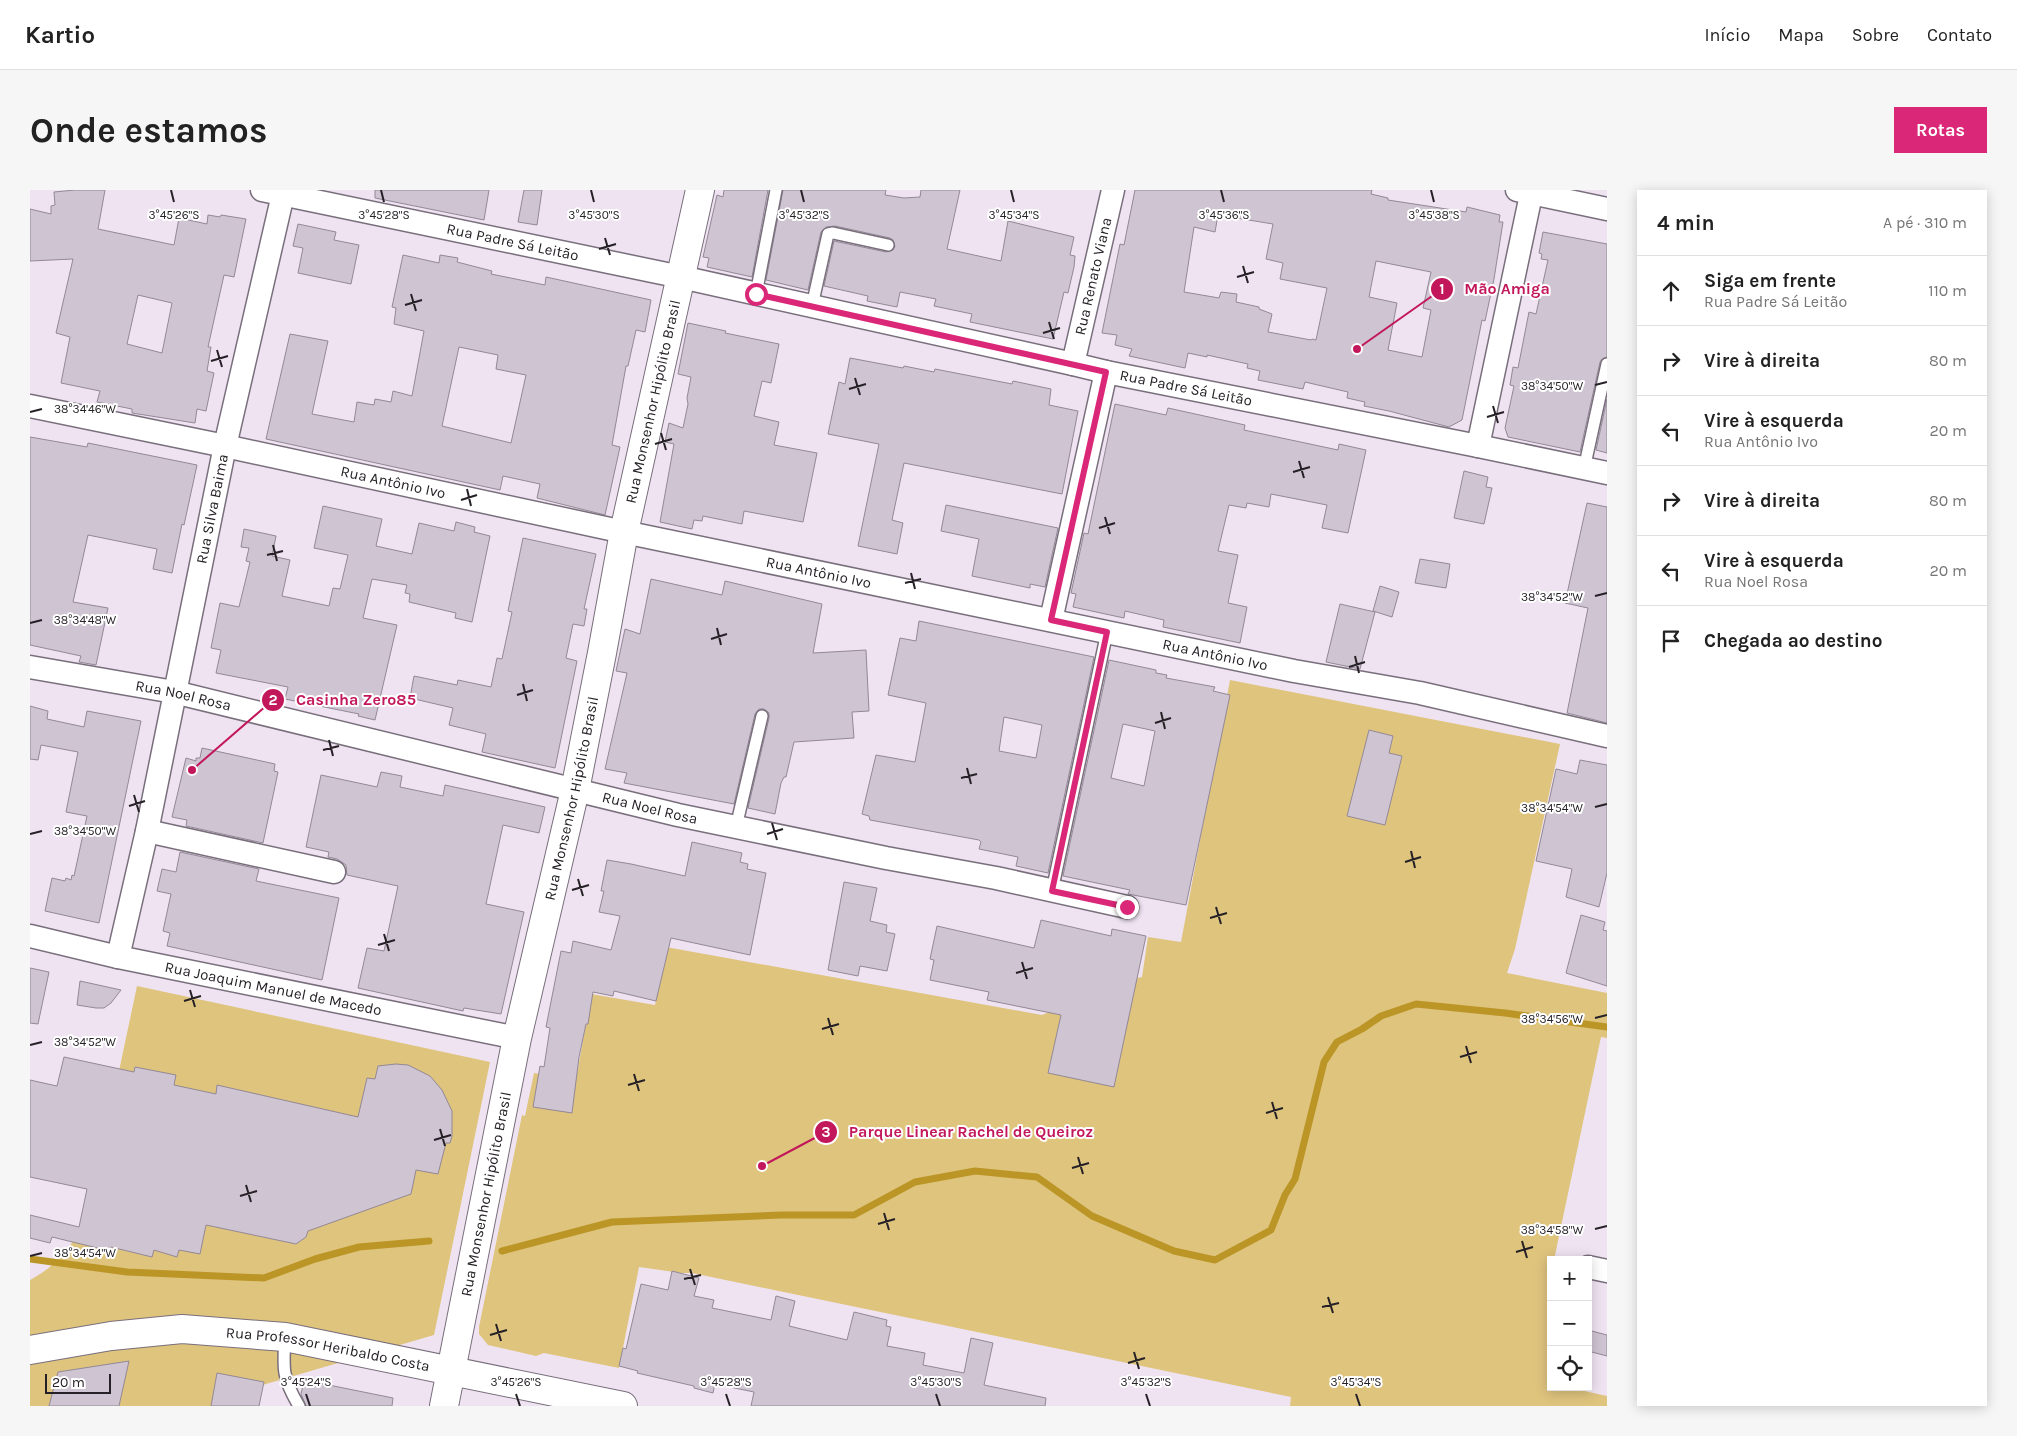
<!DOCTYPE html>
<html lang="pt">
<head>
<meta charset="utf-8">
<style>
  body { margin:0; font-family:Karla,sans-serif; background:#f6f6f6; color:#222 }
  .controls { position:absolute; right:15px; bottom:15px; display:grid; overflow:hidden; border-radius:0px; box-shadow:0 2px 12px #0003 }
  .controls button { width:45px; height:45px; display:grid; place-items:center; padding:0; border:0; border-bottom:1px solid #e0e0e0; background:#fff; color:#222; font:25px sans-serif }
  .scale { position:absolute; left:15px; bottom:12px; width:66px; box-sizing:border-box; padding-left:5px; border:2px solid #252126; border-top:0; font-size:14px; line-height:18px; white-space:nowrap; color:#252126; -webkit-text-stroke:4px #fff; paint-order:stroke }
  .stop { position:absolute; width:15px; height:15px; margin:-11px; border:4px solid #db2777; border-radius:50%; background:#fff }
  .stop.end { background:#db2777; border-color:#fff; box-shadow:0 1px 5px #0008 }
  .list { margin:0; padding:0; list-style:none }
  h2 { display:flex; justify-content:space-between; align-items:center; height:65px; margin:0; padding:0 20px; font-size:21px }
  h2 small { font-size:16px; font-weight:400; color:#767676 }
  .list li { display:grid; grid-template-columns:32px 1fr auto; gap:15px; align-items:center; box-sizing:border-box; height:70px; padding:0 20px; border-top:1px solid #e0e0e0 }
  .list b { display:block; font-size:19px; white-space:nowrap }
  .list p { margin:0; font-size:16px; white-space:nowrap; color:#767676 }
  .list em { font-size:16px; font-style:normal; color:#767676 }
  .icon { flex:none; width:28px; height:28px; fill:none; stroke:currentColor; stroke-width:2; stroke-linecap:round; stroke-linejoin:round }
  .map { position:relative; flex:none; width:1577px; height:1216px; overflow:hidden; border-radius:0px }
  header { display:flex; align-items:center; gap:30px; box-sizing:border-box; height:70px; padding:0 25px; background:#fff; border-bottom:1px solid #e0e0e0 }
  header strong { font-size:24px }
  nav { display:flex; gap:28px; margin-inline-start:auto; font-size:18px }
  .intro { display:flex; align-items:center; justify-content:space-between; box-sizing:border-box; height:120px; padding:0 30px }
  h1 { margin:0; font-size:35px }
  .button { padding:12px 22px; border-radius:0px; background:#db2777; color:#fff; font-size:18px; font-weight:700 }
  main { display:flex; gap:30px; padding:0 30px }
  aside { flex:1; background:#fff; border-radius:0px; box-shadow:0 2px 12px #0003 }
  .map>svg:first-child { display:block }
  .green { fill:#dfc47e }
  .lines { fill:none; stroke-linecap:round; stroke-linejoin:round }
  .stream { stroke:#bb9627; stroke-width:7 }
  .building { fill:#cfc4d2; stroke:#938895; fill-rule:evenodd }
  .lane-casing { stroke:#796f7c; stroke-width:14 }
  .street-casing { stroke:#796f7c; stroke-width:25 }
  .secondary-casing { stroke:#796f7c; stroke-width:30 }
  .primary-casing { stroke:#796f7c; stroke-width:30 }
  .lane { stroke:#fff; stroke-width:11 }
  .street { stroke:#fff; stroke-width:22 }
  .secondary { stroke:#fff; stroke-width:28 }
  .primary { stroke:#fff; stroke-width:28 }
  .route { stroke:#db2777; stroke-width:6 }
  .ticks { fill:none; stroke:#252126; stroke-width:2 }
  .labels { text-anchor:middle; stroke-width:4; stroke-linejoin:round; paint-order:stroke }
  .street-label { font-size:15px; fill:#252126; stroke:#fff }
  .ticks-label { font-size:12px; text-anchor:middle; fill:#252126; stroke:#fff; stroke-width:4; stroke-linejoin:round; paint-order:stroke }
  .leader { fill:none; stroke:#c2185b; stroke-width:2 }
  .callout-dot { fill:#c2185b; stroke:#fff; stroke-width:2 }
  .mark-label { font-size:15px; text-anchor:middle; font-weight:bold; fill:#fff }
  .callout-label { font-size:16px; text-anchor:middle; font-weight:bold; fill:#c2185b; stroke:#fff; stroke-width:4; stroke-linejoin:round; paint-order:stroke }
</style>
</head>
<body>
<header>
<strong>Kartio</strong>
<nav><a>Início</a><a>Mapa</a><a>Sobre</a><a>Contato</a></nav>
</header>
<div class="intro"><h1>Onde estamos</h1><a class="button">Rotas</a></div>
<main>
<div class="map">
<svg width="1577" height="1216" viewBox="0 0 1577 1216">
  <rect width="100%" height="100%" fill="#efe3f1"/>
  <path class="green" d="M1200,490l330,64 -45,205 -8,24 100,20v45l-6,-1 -47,223h-3l-3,25 3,1v101h15l41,9v10h-317l1,-9 -599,-124h-11l-42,-6 -20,101 -75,-15 -8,3 -48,-11 -9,-11v-7l43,-212 3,1 9,-43 42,7 15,-86 64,11 11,-58 376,68 86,-35 14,-3 6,-40 33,5z
    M107,796l353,76 -56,273 -189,55 -21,16h-194v-126c33,-18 45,-38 60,-72z"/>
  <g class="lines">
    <path class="stream" d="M472,1061l110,-29 170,-7h72l61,-33 60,-11 62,6 55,39 82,35 41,9 56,-30 14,-35 10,-16 29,-117 13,-20 25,-13 19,-13 35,-12 89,9 102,14
      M0,1069l97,13 137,6 51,-19 44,-12 70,-6"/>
  </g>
  <path class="building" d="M45,0h30l-7,39 76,16 5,-27 28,6 1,-9 12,2 1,-2 25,4 -12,58 -10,-2 -16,72h3l-4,24 7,2 -8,38 -9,-2 -2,14 -63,-10v-4l-35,-7 3,-11 -39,-8 9,-46 -14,-4 17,-74 -43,2v-52l21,5v-8l4,-1 -1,-13zM108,105l34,8 -10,50 -35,-9z
    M345,0h114l-5,30 -109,-22z
    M494,0h18l-5,35 -19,-3z
    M694,0h44l-16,87 -45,-10 2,-9 -6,-1 14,-62 6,2z
    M753,0h103l-1,5 19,3 16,-1 1,-7h39l-13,59 54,12 7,-40 66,16 -4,18 5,1 -1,11 -6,26 -4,-1 -11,47 -83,-17 2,-8 -38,-8 2,-7 -36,-7 -3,15 -30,-6 1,-5 -44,-10 10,-45 52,11 7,-2 2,-4 -2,-6 -3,-2 -55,-12 -9,1 -5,5 -13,58 -42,-10z
    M1105,0h237l-1,4 17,4v2l78,12 1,-5 33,8 -1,7h4l-9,57 -9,42 -3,-1 -20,100 -13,7 -60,-16 -25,-5 1,-4 -18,-4 1,-6 -43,-10 -2,7 -45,-9 2,-9 -13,-3 1,-4 -41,-9v2l-19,-4 -3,15 -56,-12 3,-7 -17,-4 2,-10 -15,-2 18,-89 4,1zM1188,25l55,9 -7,35 17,4 -3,16 47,9 -11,52 -4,-1 -1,1 -43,-8 4,-18 -13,-5v-2l-23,-5 1,-8 -16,-2 -2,6 -35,-6 10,-65 21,5zM1346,71l55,11 -8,36 8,2 -9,47 -34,-7 9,-47 -28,-6z
    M268,34l38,8 -2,8 25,5 -8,39 -53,-11 5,-25 -10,-2z
    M1513,42l64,12v113l-5,2 -2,3 -20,90 -72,-15 -3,-9 9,-42 -4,-1 3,-18 5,1 11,-56 7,2 12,-54 -7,-1 1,-5 -3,-1z
    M373,65l36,8 1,-8 18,3 -1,4 35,9 -1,3 54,11 1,-8 105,23 -6,32 -9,-2 -8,36h-2l-14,79 8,2 -15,68 -68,-17 3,-14 -37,-8 -3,14 -234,-51 24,-105 38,7 -16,73 42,8 3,-20 17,3 1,-6 16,3 2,-11 19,5 12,-65 -30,-7 2,-16 -4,-1zM429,157l39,8 -2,14 30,6 -15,68 -69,-17z
    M658,133l38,8 -1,2 54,11 -8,39 -9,-2 -8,35 25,6 -5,23 43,8 -14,69 -59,-11 -2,13 -39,-8 -1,5 -8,-1 -2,9 -32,-7 14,-78 -9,-2 4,-19 14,5 5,-24 -1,-6 4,-21 -13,-3z
    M820,168l53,10 1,-2 30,6 1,-3 77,15 1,-3 38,8 -2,16 29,6 -16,83 -158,-31 -12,57 11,3 -6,31 -39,-8 21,-102 -51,-10 11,-52 6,2z
    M1577,209v54l-11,-3z
    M1085,214l51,11 2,-7 77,17 -1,5 94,20 1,-6 27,6 -18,83 -26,-5 5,-23 -56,-11 -2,13 -22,-4 -1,5 -17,-3 -11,46 20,4 -10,48 19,4 -7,36 -77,-16 1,-7 -39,-9 -1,7 -51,-11 3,-13 -5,-1 13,-60 4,1z
    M0,247l57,10 1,-4 109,22 -13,60 -2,-1 -10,49 -19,-4 4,-20 -69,-14 -15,67 35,6 -12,57 -17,-3 2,-6 -51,-11z
    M1434,281l24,6 -2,10 6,1 -8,36 -30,-6z
    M1557,313l20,4v216l-40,-10 21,-105 -23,-5z
    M916,315l112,23 -13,59 -15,-3v4l-58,-12 7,-37 -38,-8z
    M293,316l59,13 -6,27 36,8 7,-31 35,8 2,-9 19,5 -1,5 16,4 -18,86 -17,-4 1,-5 -47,-11 1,-8 -5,-1 2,-8 -35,-6 -9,39 34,7 -22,95 -17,-4 1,-2 -74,-15 3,-12 -72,-14 5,-23 -10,-2 9,-45 19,4 11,-45 -4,-1 3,-13 -8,-1 3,-18 32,7 -4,20 18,4 -8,36 47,10 4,-18 7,1 8,-34 -34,-7z
    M493,348l73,16 -12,55h3l-3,17 -11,-2 -7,34 11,3 -22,107 -73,-16 4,-18 -37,-9 4,-17 -43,-10 4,-22 43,9 1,-5 33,7 6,-29 5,1 10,-47 -4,-1z
    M1390,369l30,5 -4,24 -31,-5z
    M621,389l71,16 3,-14 97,23 -9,49 53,-3 3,61 -17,1 2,26 -60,4 -8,35h-2l-3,6 -6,31 -27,-6 21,-90v-5l-5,-4h-5l-4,5 -21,90 -110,-21 3,-10 -22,-4 22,-96 -11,-2 9,-42 15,5z
    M1350,396l19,6 -7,25 -19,-6z
    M1310,414l35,8 -15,57 -34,-7z
    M889,431l175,36 -46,216 -32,-7 2,-9 -39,-8 2,-7 -2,-2 -109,-20 -1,-4 -7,-2 14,-59 39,7 11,-59 -38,-8 12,-57 16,3zM974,527l38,8 -6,33 -37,-7z
    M1079,470l47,10v3l11,2 -1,3 49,9 -2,4 17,4 -44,210 -58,-11 2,-4 -67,-14zM1093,534l32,7 -11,55 -33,-8z
    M0,516l18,5 -1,8 37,8 3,-16 54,10 -42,202 -54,-12 7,-33 13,3 1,-3 5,2 1,-5 2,1 13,-60 -21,-4 12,-60 -37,-7 -3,15 -8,-1z
    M1339,540l24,6 -4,17 13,3 -17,69 -38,-9z
    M172,558l73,16 -1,7 4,1 -15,71 -77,-17 1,-6 -15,-3 14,-59 10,3v-3h4z
    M1550,570l27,5v108l-8,34 -33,-10 6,-28 -36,-8 20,-92 21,5z
    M351,582l21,4 -2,11 43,9 2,-11 100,22 -6,26 -36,-8 -17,79 38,8 -23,102 -37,-6 -1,3 -105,-23 9,-40 17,3 14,-65 -51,-11 -1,-10 -9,-6 -9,-2 1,-5 -23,-5 15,-72 56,12z
    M662,652l50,11 -2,9 8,2 -1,5 19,4 -16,82 -79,-17 -15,63 -42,-10 -1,5 -20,-4 -5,32h-2l-7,33 -7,56 -39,-6 7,-41 4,1 6,-39 -4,-1 15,-76 10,2 2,-12 38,9 9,-34 -21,-4 5,-21h-3l6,-31 24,4 54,12z
    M150,662l79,17 -3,12 83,17 -17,82 -155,-34 3,-13 -7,-2 8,-37 -14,-3 5,-22 14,3z
    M814,692l33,6 -7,33 17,4 -1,7 9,2 -8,37 -27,-5 -2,10 -30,-6z
    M1551,725l24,7 -2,8 4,1v55l-41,-13z
    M1011,730l70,16 1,-7 34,7 -32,151 -66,-14 13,-58 -74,-15 2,-8 -59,-12 4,-20 -4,-1 7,-33 97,22z
    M0,778l19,4 -11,52 -8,-1z
    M50,791l41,9 -10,13 -7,5h-8l-19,-3z
    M34,867l70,15 1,-5 41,8 -2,10 42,9 1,-9 141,32 9,-39 8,1 3,-13 18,-2 12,1 22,11 12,14 10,21v25l-2,7h-4l-8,31 -22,-4 -5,24 -103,37 -2,6 -10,7 -90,-19 -6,29 -21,-4 -2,7 -23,-7 -2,7 -41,-10 -1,4 -58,-14 -2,6 -20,-5v-23l49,12 8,-38 -57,-12v-97l27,6z
    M642,1081l27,7 -5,18 20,4 -2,8 59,12 5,-24 19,5 -6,25 58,14 7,-28 33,8 -1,6 5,1 -4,19 38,7 -2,12 41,8 7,-35 22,5 -9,42 62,13 -1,8h-294l3,-14 -39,-8 -2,9 -19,-5v-2l-57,-13 1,-2 -19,-5 4,-18 3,1 15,-65 27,6z
    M1558,1140l19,5v21l-19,-5z
    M99,1171l-10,45h-70l9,-34z
    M187,1183l47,9 -5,24h-48z
    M274,1190l89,18 -1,8h-86l-5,-12z"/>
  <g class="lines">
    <g class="lane-casing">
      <path id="lane" d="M726,104l20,-104
        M782,116l16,-72 5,-1 55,12
        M1554,279l23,-105
        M706,637l26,-111
        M1022,701l55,-259
        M255,1147c-2,31 -3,41 14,69"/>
    </g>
    <g class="street-casing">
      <g id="street">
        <path id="s1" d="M232,0l419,87 392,87 33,8 372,74 129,27"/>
        <path d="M1487,0l90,19"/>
        <path id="s2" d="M1043,174l40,-174"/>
        <path id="s3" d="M0,216l195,40 399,86 670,139 126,22 187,43"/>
        <path d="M1448,256l54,-256"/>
        <path d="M1021,430l55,-248"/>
        <path id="s4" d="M0,477l144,25 504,123 208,43 110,20 131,29"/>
        <path d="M117,641l187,41"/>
        <path id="s5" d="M0,746l88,21 399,81"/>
        <path id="s6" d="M88,767l29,-126 78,-385 59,-256"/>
        <path d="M1558,1077l19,4"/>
      </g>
    </g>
    <g class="secondary-casing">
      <g id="secondary">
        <path id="s7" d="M414,1216l73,-368 58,-248 27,-137 22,-121 76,-342"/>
      </g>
    </g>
    <g class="primary-casing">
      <g id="primary">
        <path id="s8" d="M0,1160l81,-14 71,-7 103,8 338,69"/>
      </g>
    </g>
    <use href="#lane" class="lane"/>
    <use href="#street" class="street"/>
    <use href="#secondary" class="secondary"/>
    <use href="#primary" class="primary"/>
  </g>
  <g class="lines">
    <path class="route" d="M726,104l350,78 -55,248 56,12 -55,259 75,16"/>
  </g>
  <path class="ticks" d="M141,0l3,12M351,0l3,12M561,0l3,12M771,0l3,12M981,0l3,12M1191,0l3,12M1401,0l3,12M575,48l5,17M569,59l17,-5M1213,76l5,17M1207,87l17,-5M381,104l5,17M375,115l17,-5M1019,132l5,17M1013,143l17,-5M187,160l5,17M181,171l17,-5M825,188l5,17M1565,195l12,-3M819,199l17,-5M1463,216l5,17M0,222l12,-3M1457,227l17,-5M631,243l5,17M625,254l17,-5M1269,271l5,17M1263,282l17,-5M437,299l4,17M431,310l16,-5M1075,327l5,17M1069,338l16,-5M243,355l4,16M237,365l16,-4M881,383l4,16M875,393l16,-4M1565,406l12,-3M0,433l12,-3M687,438l4,17M681,449l16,-5M1325,466l4,17M1319,477l16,-5M493,494l4,17M487,505l16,-5M1131,522l4,17M1125,533l16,-5M299,550l4,16M293,560l16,-4M937,578l4,16M931,588l16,-4M104,605l5,17M99,616l16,-5M1565,617l12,-3M742,633l5,17M0,644l12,-3M737,644l16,-5M1381,661l4,17M1375,672l16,-5M548,689l5,17M542,700l17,-5M1186,717l5,17M1180,728l17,-5M354,744l5,17M348,755l17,-5M992,772l5,17M986,783l17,-5M160,800l5,17M154,811l17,-5M798,828l5,17M1565,828l12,-3M792,839l17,-5M0,855l12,-3M1436,856l5,17M1430,867l17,-5M604,884l5,17M598,895l17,-5M1242,912l5,17M1236,923l17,-5M410,939l5,17M404,950l17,-5M1048,967l5,17M1042,978l17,-5M216,995l5,17M210,1006l17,-5M854,1023l5,17M848,1034l17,-5M1565,1039l12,-3M1492,1051l5,17M1486,1062l17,-5M0,1066l12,-3M660,1079l5,16M654,1089l17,-4M1298,1107l5,16M1292,1117l17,-4M466,1134l5,17M460,1145l17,-5M1104,1162l5,17M1098,1173l17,-5M276,1204l4,12M486,1204l4,12M696,1204l4,12M906,1204l4,12M1116,1204l4,12M1326,1204l4,12"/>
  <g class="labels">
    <g class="street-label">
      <text dy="5" stroke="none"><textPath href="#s1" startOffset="256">Rua Padre Sá Leitão</textPath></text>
      <text dy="5" stroke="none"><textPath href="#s2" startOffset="90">Rua Renato Viana</textPath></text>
      <text dy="5" stroke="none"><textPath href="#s1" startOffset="945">Rua Padre Sá Leitão</textPath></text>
      <text dy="5" stroke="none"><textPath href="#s7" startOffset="1026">Rua Monsenhor Hipólito Brasil</textPath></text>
      <text dy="5" stroke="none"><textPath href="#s3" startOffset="371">Rua Antônio Ivo</textPath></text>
      <text dy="5" stroke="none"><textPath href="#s6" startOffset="458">Rua Silva Baima</textPath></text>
      <text dy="5" stroke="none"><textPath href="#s3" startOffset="806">Rua Antônio Ivo</textPath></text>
      <text dy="5" stroke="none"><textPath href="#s3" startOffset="1211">Rua Antônio Ivo</textPath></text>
      <text dy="5" stroke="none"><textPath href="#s4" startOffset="156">Rua Noel Rosa</textPath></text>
      <text dy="5" stroke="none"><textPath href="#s7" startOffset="621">Rua Monsenhor Hipólito Brasil</textPath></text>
      <text dy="5" stroke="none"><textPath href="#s4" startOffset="636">Rua Noel Rosa</textPath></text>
      <text dy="5" stroke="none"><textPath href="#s5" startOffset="249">Rua Joaquim Manuel de Macedo</textPath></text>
      <text dy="5" stroke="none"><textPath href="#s7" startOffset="216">Rua Monsenhor Hipólito Brasil</textPath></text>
      <text dy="5" stroke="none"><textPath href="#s8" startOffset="301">Rua Professor Heribaldo Costa</textPath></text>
    </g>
  </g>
  <g class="ticks-label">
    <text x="144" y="29">3°45'26"S</text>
    <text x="354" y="29">3°45'28"S</text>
    <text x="564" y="29">3°45'30"S</text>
    <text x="774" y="29">3°45'32"S</text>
    <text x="984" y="29">3°45'34"S</text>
    <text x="1194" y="29">3°45'36"S</text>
    <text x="1404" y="29">3°45'38"S</text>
    <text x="1522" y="200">38°34'50"W</text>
    <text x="55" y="223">38°34'46"W</text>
    <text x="1522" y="411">38°34'52"W</text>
    <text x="55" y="434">38°34'48"W</text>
    <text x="1522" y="622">38°34'54"W</text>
    <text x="55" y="645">38°34'50"W</text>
    <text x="1522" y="833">38°34'56"W</text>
    <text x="55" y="856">38°34'52"W</text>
    <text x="1522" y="1044">38°34'58"W</text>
    <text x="55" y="1067">38°34'54"W</text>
    <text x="276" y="1196">3°45'24"S</text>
    <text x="486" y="1196">3°45'26"S</text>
    <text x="696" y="1196">3°45'28"S</text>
    <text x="906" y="1196">3°45'30"S</text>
    <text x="1116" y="1196">3°45'32"S</text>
    <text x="1326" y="1196">3°45'34"S</text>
  </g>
  <path class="leader" d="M1327 159L1412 99M162 580L243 510M732 976L796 942"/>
  <g class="callout-dot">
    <circle cx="1327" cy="159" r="5"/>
    <circle cx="162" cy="580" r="5"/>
    <circle cx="732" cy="976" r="5"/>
    <circle cx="1412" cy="99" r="12"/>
    <circle cx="243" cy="510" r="12"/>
    <circle cx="796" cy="942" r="12"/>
  </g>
  <g class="mark-label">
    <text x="1412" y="104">1</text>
    <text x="243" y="515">2</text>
    <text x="796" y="947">3</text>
  </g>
  <g class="callout-label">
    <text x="1477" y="104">Mão Amiga</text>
    <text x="326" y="515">Casinha Zero85</text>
    <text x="941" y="947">Parque Linear Rachel de Queiroz</text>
  </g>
</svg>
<div class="controls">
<button>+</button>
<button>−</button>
<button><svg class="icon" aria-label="locate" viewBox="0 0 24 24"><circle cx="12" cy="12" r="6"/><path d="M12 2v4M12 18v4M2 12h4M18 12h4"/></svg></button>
</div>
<div class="scale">20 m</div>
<div class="stop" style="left:726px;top:104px"></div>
<div class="stop end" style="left:1097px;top:717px"></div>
</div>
<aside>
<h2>4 min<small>A pé · 310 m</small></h2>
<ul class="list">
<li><svg class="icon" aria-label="ahead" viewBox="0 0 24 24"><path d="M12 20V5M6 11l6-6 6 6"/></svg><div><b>Siga em frente</b><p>Rua Padre Sá Leitão</p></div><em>110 m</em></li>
<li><svg class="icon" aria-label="right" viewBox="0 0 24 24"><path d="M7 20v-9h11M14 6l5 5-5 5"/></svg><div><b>Vire à direita</b></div><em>80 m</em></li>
<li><svg class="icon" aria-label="left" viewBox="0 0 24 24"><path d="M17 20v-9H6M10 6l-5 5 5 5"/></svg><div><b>Vire à esquerda</b><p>Rua Antônio Ivo</p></div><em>20 m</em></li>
<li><svg class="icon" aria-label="right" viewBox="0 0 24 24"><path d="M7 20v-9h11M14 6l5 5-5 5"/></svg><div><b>Vire à direita</b></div><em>80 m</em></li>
<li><svg class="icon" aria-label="left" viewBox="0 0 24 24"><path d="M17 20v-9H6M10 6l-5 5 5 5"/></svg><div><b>Vire à esquerda</b><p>Rua Noel Rosa</p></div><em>20 m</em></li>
<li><svg class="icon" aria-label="arrive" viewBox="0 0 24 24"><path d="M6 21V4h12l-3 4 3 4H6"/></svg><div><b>Chegada ao destino</b></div></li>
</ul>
</aside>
</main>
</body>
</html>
